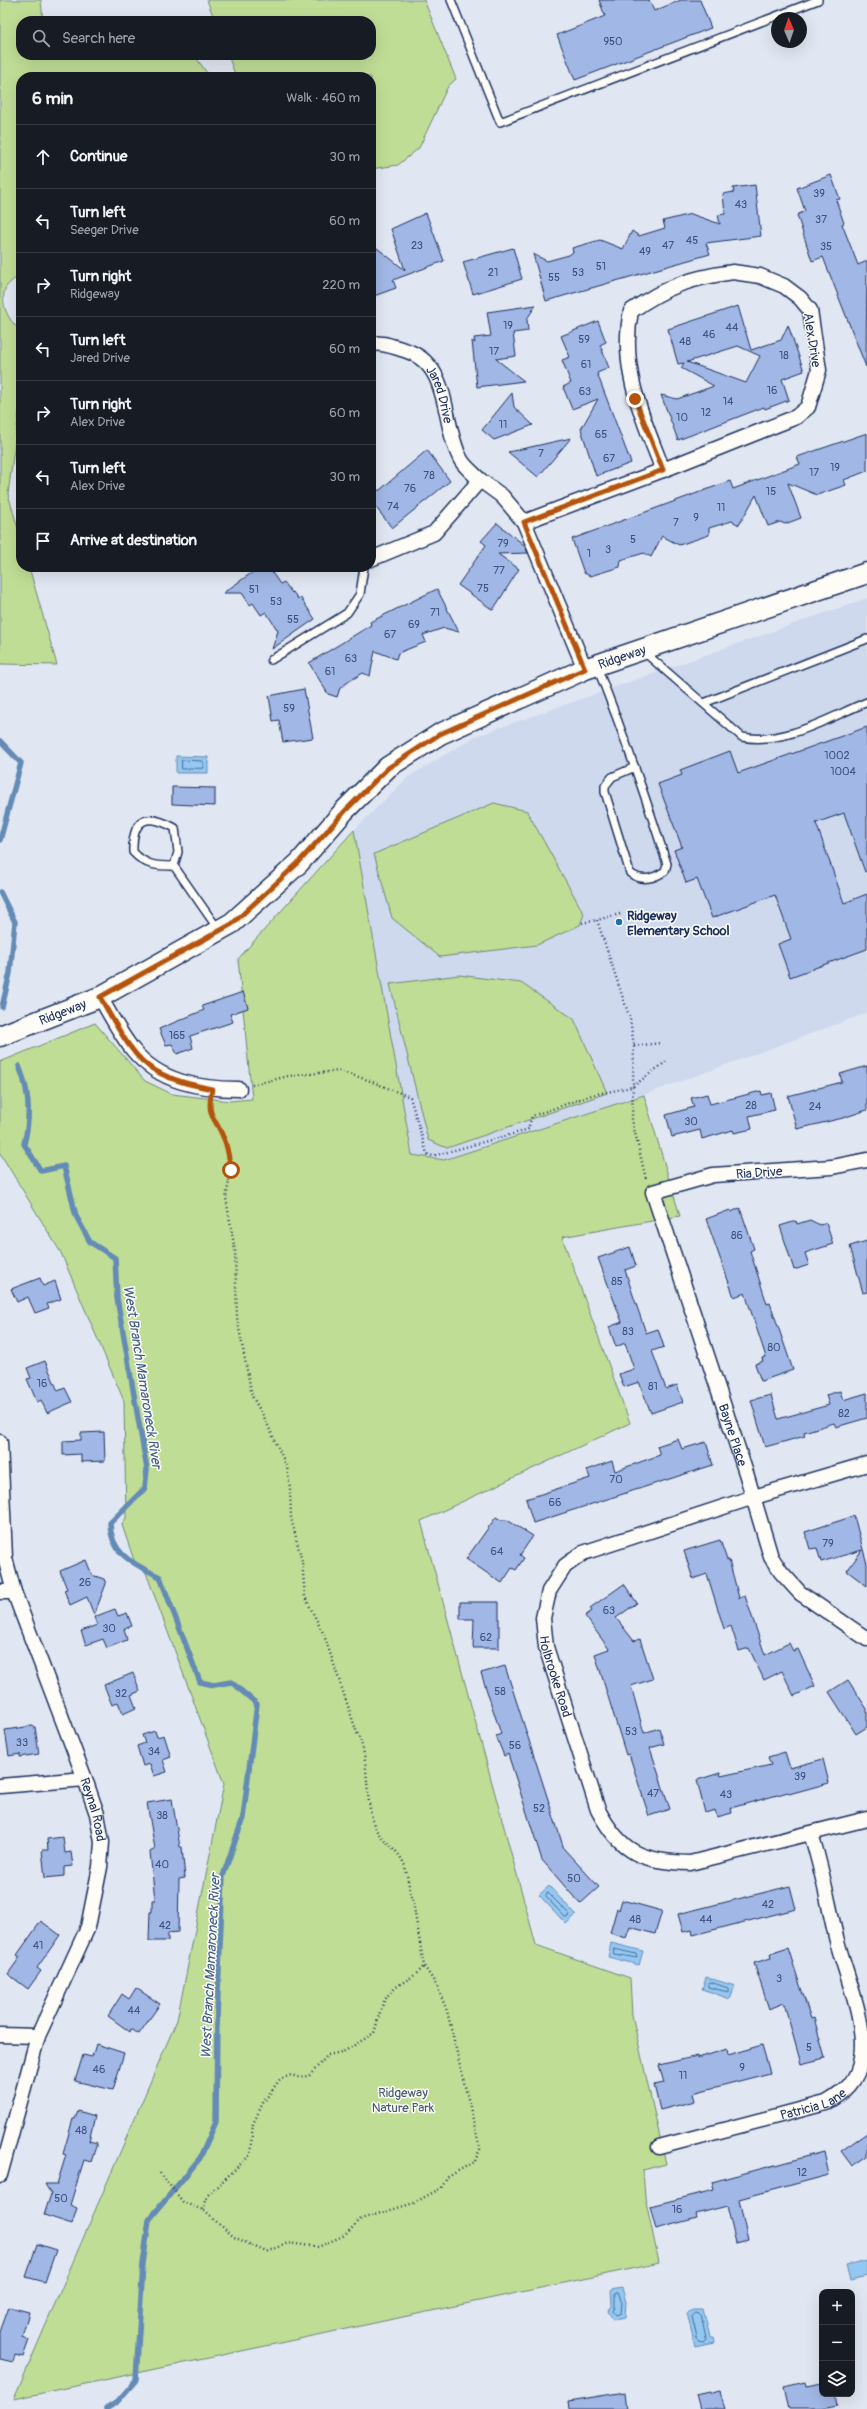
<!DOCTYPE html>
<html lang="en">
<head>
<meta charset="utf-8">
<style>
  body { margin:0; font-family:Pangolin,sans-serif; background:#242831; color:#f1f3f6 }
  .controls { position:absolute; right:12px; bottom:12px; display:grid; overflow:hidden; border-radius:8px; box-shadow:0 4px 16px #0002 }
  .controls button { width:36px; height:36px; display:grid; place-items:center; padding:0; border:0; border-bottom:1px solid #363941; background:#171b24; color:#f1f3f6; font:20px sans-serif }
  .compass { position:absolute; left:771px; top:12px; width:36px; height:36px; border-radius:50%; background:#171b24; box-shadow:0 4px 16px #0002; rotate:358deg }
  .stop { position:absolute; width:12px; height:12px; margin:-9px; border:3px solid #b45309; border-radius:50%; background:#fff }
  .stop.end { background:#b45309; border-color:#fff; box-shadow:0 1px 4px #0008 }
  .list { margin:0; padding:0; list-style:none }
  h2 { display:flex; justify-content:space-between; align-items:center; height:52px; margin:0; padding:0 16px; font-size:17px }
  h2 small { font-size:13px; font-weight:400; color:#9ea1a6 }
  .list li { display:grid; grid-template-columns:26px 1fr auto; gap:12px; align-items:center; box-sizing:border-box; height:64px; padding:0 16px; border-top:1px solid #363941 }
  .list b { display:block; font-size:15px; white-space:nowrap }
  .list p { margin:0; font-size:13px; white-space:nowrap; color:#9ea1a6 }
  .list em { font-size:13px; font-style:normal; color:#9ea1a6 }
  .icon { flex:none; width:22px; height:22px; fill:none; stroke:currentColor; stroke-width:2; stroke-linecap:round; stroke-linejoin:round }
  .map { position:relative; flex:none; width:867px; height:2409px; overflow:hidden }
  .search { position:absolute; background:#171b24; box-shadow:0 4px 16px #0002; left:16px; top:16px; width:360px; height:44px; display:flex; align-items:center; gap:10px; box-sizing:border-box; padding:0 14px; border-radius:16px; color:#9ea1a6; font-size:15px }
  .panel { position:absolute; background:#171b24; box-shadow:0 4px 16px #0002; left:16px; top:72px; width:360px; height:500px; border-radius:16px }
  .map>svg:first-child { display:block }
  .built { fill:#ced9ee }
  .green { fill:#c0dd95; stroke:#6e867a }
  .water { fill:#94c8f1; stroke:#648bb6 }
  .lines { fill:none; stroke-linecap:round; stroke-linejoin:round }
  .shore { stroke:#4b6c99; stroke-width:1 }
  .stream { stroke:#648bb6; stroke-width:5.5 }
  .building { fill:#a1b7e5; stroke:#1b2f5e; fill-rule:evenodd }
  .lane-casing { stroke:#1b2f5e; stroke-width:10 }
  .street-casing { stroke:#1b2f5e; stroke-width:17 }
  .secondary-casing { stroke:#1b2f5e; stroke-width:23 }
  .path { stroke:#1b2f5e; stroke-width:2.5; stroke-dasharray:1 3; stroke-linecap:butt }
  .lane { stroke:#fdfcf7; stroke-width:7 }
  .street { stroke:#fdfcf7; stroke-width:14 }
  .secondary { stroke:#fdfcf7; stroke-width:20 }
  .route { stroke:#b45309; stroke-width:5 }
  .poi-dot { fill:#1f6fb2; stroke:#fdfcf7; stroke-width:1.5 }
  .labels { text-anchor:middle; stroke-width:3; stroke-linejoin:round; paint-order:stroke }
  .number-label { font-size:11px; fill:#3c5180 }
  .street-label { font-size:13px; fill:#1b2f5e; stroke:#fdfcf7 }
  .poi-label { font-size:13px; font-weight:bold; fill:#1b2f5e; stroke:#fdfcf7; text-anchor:start }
  .park-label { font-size:13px; fill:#445a6c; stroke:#fdfcf7 }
  .water-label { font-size:14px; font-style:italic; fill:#3f5d8a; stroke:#fdfcf7 }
</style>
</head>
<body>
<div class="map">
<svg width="867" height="2409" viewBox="0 0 867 2409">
  <rect width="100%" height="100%" fill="#e1e7f2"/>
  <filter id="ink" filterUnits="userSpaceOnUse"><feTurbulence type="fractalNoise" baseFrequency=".025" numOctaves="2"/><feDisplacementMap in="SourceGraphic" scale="8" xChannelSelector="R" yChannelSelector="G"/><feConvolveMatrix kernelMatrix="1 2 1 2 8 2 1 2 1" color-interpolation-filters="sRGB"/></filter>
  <g filter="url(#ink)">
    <path class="built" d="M867,598v415l-223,82 -200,65 -32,-5 -58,-325 54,-53 68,-41z"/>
    <path class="green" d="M0,0h41l2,21h-22v34h173l16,22h-189v197c-5,4 -13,9 -16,15 -5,17 4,32 16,42v67l-13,96 13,45v28h8l28,98 -57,-1z
      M207,0h217l32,79 -8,7 -29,62 -21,17 -27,4v-92h-135l-8,-22h143v-34h-156z
      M494,803l33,8 57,103 -4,11 -43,20 -97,12 -48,-39 -18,-64z
      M354,830l58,325 32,5 200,-65 36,121 -118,21 68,186 -209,98 115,424 94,33 2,37 34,149 -23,6 2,27 14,66 -645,136 163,-379 47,-236 -79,-214 -9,-4 -14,-41 4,-7 -2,-117 -63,-148 -61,-100v-91l95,-39 50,58 27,13 58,7 22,-2 -14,-140z
      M459,975l62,8 53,36 33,74 -160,55 -19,-8 -38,-156z"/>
    <path class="water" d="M176,756l32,1v16h-32z
      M549,1886l27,29 -10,9 -27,-29z
      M611,1943l32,8 -4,14 -31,-8z
      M706,1977l29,9 -5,13 -28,-10z
      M867,2261v15l-17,4 -4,-14z
      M622,2288l4,14 -1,16 -12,2 -5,-9 4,-5 -1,-16z
      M696,2309h7l7,28h3l1,5 -19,4 -8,-33z"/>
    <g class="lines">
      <path class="shore" d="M182,760l21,1 1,7 -22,1z
        M548,1893l21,21 -1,3h-3l-19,-20z
        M614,1949l22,5 1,4 -23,-4z
        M710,1982l18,6v4l-20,-5v-3z
        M618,2293l4,10 -1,10 -5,2 -3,-4 2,-4v-13z
        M696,2313l5,2 5,24 -3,3 -5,-1 -6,-24z"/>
      <path class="stream" d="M0,741l21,22 -21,77
        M0,892l15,30 -5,51 -8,34
        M19,1066c11,26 12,51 5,78l17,27 23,-5 12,50 14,26 25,16 2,40 30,171 -2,19 -35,35c1,33 25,41 50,54l40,105 14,3 17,-3 26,22 -14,114 -20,58 -6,141 -1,105 -16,36 -51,62 -6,44 -7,116 -19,22 -11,7"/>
    </g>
    <path class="building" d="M599,0h50l5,11 27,-11h19l11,28 -136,52 -18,-45 48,-19z
      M831,175l9,24 -4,1 8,23 -2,1 16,41 9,-4 -1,106 -43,-110 -11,4 -15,-46 8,-4 -8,-23z
      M755,185l6,51 -55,7 4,11 -164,47 -13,-47 14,7 22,-6 4,-3 -1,-4 28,-8 23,9 9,-18 7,5 26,-8 -2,-7 28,-7 29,10 -2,-9 7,-1 -2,-20 11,-2 -1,-4z
      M426,213l18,48 -51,19 3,8 -25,9v-36l6,-13 28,22 -14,-41z
      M513,248l9,31 -49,15 -10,-32z
      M536,305l-9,14 1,12 -15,2 3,23 -20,3 28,22 -47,6 -5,-46 3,2 -1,-5 17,-2 -4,-24z
      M738,306l13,44 30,-10 7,-15 16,46 -22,8 7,21 -24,9 -1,-2 -86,33 -17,-45 16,4 37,-13 -33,-18 3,-5 -6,1 -10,-35zM738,346l22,10 -14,27 -59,-21z
      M598,321l8,21 -6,3 9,23 -12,5 34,90 -35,13 -15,-47 17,-30 -26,10 -9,-22 8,-4 -9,-23 8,-3 -9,-21z
      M512,393l2,14 19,18 -39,15 -12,-10z
      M867,433v38l-23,9 2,5 -29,10 -29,-12 13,35 -16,6 -5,-2 -12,4 -12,-31 -17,30 -7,-4 -23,7v7l-30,10 -17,-9 -11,21 -7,-4 -23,7 -1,7 -30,9 -6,-3 -12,-34 158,-58 3,8 67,-25 -3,-7z
      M571,438l-33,39 -30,-25z
      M427,450l23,31 -58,47 -21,-27v-10l9,-1z
      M497,523l27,22 4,8 -30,1 21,15 -26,41 -35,-25 28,-40 -5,-4z
      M260,567h8l12,17 4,-2 8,11 1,-1 5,7 2,-2 15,22 -43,30 6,-18 -12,-19 -5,3 -8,-12 -3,2 -8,-12h-19z
      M437,589l22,43 -15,-4 -21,7 3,7 -28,11 -2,6 -21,-8 -5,25 -7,-3 -12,7 -11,8 -3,9 -9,-3 -19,-31 62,-38 -1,-3z
      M304,689l9,49 -30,4 -4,-22 -6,1 -4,-25z
      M867,727v144l-2,1 -21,-59 -28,10 28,80 23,-9v55l-77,28 -12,-33 13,-5 -16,-44 -63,23 -15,-39 -11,4 -12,-33 8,-3 -24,-63 24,-9 -2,-5 50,-19 8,22z
      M172,787l43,1v18l-43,-2z
      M243,992l5,16 -18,6 3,8 -43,14 3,12 -16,6 -5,-10 -6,1 -7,-16 45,-19 -2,-4z
      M867,1066v44l-24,8 -46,11 -9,-33 54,-14 -2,-8z
      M761,1091l1,4 9,-2 4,17 -26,6 3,13 -18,4 -1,-3 -31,9 -2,-9 -28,7 -6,-22 28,-8 -3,-9 16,-4 3,10z
      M740,1208l14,41 -4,2 17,53 3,-1 23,67 -32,11 -6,-17 8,-3 -1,-3 4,-1 -21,-64 -11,4 -28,-78 24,-9 1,2z
      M810,1220l10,5 6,-2 7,21 -28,9 4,12 -15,5 -14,-44 16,-5 1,3z
      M867,1241v51l-4,1 -13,-47z
      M630,1247l6,19 -11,4 8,25 13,38 12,-4 6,18 -12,4 14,38 11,-4 6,17 -32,11 -12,-31 -15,5 -5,-13 15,-5 -9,-26 -9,4 -7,-20 13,-5 -24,-64z
      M40,1278l3,8 12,-5 6,18 -14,5 2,4 -14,5 -7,-16 -11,5 -6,-13z
      M45,1361l13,30 7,-3 7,14 -25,11 -6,-13 -4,2 -10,-23 4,-1 -4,-10z
      M840,1391l3,9 24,-7v25l-31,9 -2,-4 -30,9 1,4 -40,11 -14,-47 20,-5 7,24 51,-14 -3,-10z
      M104,1432l1,29 -24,1v-8l-18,1v-14l18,-1v-7z
      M678,1439l4,10 24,-7 7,23 -180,58 -7,-24 64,-21 -3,-8 25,-9 3,10 45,-16 -3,-9z
      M854,1516l13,48v22l-20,-15 15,-21 -41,12 -4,-14 -7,1 -5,-17z
      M496,1517l5,3h6l26,16 -13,19 4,3 -8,12 -4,-2 -10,15 -36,-24z
      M720,1540l7,20h2l10,38 6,-2 20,59 24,-12 4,8 5,-2 17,37 -21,10 -12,-25 -18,9 -15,-32 -10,3 -8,-25 -7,3 -17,-55 -14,5 -9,-28z
      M86,1560l6,15 12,4 2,5 -12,31 -7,-18 -17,8 -6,-15 3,-1 -7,-18z
      M624,1584l13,19 -21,15 18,23 6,-2 13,40 -22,7 13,47 15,-5 5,16 -14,4 20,61 -21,7 -20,-62 -3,1 -31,-101 14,-5 -24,-33 7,-5 -2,-3z
      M460,1602h39v46h-26l1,-29h-14z
      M115,1609l3,7 9,-3 5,13 -8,3 3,11 -20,8 -4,-9 -17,6 -5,-14 16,-6 -3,-8z
      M505,1666l59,183 35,38 -19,17 -38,-44 -34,-106 -4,2 -8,-20 5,-2 -20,-61z
      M133,1673l7,18 -9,4 5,13 -13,6 -5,-12 -6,3 -8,-20z
      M848,1680l19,29v18l-11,7 -27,-42z
      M32,1726l3,1 4,27 -19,3v-3l-11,2 -4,-26z
      M155,1731l2,6 7,-2 7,22 -8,3 4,12 -13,4 -4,-12 -7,2 -6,-20 8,-3 -3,-8z
      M785,1752l5,16 33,-9 6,24 -40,11 -1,-2 -57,16 1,5 -15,4 -2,-7 -10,3 -8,-33 23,-7 1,3 50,-11 -3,-8z
      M172,1799l8,48h2l3,31 -6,1 -1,53 -10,1v8h-19l1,-29h2v-12h3l-5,-48 5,-3 -8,-46z
      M63,1837l2,16 6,-1 2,14 -9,1v9l-19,2 -3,-28h6l-1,-11z
      M790,1886l6,23 -103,26 -1,-5 -9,2 -5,-18z
      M622,1900l40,11 -7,23 -25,-7 -4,11 -16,-5 7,-25 2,2z
      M41,1921l19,14 -23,33 4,3 -13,18 -20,-15 12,-17 -3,-2z
      M788,1948l23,71 3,-1 11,40 -24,6 -17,-61 -15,6 -15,-46 17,-5 -1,-4z
      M136,1988l24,16 -21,30 -8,-5 -1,3 -22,-16 14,-22 7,5z
      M96,2044l28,9 -11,37 -38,-9 8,-26 9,2z
      M762,2045l8,28 -77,20 2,8 -35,9 -6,-25 10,-2 -5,-18 39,-9v2l29,-9 1,6z
      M78,2111l17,5 -6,25 8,2 -6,19 -7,-2 -14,45 7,3 -5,16 -28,-9 7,-21 -6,-10h12l9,-29 -3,-1 10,-35h2z
      M867,2133v23l-15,10 -11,-15z
      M824,2152l5,23 -90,24 9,41 -12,3 -9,-37 -31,8 1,4 -41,11 -6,-23 64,-16 -2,-8 18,-5z
      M37,2244l19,6 -11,32 -19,-5z
      M9,2307l20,5 -7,25 7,3 -6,17 -8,-2 -2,7 -13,-3v-27z
      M805,2382l1,4 16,-3v11h13l2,12 -15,3h-33l-5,-22z
      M710,2391l1,2 9,-2 5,18h-25l-4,-15z
      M625,2392l2,17h-57l-1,-8z"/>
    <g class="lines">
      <g class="lane-casing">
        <path id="lane" d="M451,0l49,122 318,-122
          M643,651l99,86c43,8 86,-19 125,-35
          M271,660l76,-47 13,-19 4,-27
          M597,667c26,65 49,131 70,197l-2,7c-12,8 -23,11 -35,2l-25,-81v-6l7,-9 23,-10
          M704,703l163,-64
          M174,866l4,-14 -3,-24c-29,-16 -43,-9 -42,24 13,14 23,14 41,14l44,63"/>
      </g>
      <g class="street-casing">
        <g id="street">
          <path d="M733,272l27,4 24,10 16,12 10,12 9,60 -11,37 -12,10 -133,53c-20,-51 -44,-102 -32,-159 36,-25 59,-33 102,-39z"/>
          <path id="s1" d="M371,344c10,-2 20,2 30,5 52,13 39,72 60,111 4,7 13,14 19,20l-46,53 -63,26"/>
          <path d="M480,480l22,16 22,26 61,147"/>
          <path d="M524,522l139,-52"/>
          <path d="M100,997c10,17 20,37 33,53 26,32 66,39 106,39"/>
          <path id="s2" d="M867,1160l-35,7 -119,8 -60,17 93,281 25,84 10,15 19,21 67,46"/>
          <path id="s3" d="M0,1442l5,116 9,34 71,187 12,35 5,28 -2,25 -12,60 -50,109 -38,139"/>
          <path id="s4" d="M867,1464l-113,33 -171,56 -18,13 -16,25 -6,27 3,29 52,163c23,43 44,52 92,53l177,-44"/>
          <path d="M0,1592h14"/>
          <path d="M0,1786l85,-7"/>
          <path d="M0,2035l38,1"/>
          <path id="s5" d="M659,2147l167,-44c19,-11 32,-22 35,-45 6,-37 -16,-84 -25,-121 -8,-34 -14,-69 -25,-103"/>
        </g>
      </g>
      <g class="secondary-casing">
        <g id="secondary">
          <path id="s6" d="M0,1036l100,-39 132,-74 67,-60 46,-53 43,-43 52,-33 145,-65 282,-96"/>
        </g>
      </g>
      <path class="path" d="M620,914l-23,6 33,99 4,27 -2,74 14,59
        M582,923l15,-3
        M634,1046l27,-3
        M252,1085l36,-9 51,-5 26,8 45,18 17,57 6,2 87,-24 8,-3 4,-13 60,-21 40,-8 35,-26
        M160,2173l23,29 20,8 31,27 32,15 22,-9 30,4 27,-12 16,-16 53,-16 27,-15 7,-11 27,-16 5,-12 -33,-138 -10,-25 -13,-20 -11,-64c-5,-13 -5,-34 -12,-44 -7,-12 -22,-19 -27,-33 -10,-29 -4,-69 -17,-92l-33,-98 -19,-38 -3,-36 -11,-43 -1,-30 -3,-21 -23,-50 -12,-21 -15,-78 -2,-67 -9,-53 5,-28 -4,-23 -3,-10 -14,-23v-12
        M203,2210l5,-15 42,-40 3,-31 10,-21 17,-24 11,-4 7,2 11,-1 19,-21 17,-4 29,-18c5,-15 7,-34 20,-44 10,-9 22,-12 30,-23"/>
      <use href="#lane" class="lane"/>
      <use href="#street" class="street"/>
      <use href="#secondary" class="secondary"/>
    </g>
  </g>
  <g class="lines" filter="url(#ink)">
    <path class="route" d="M231,1170c-2,-11 -3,-22 -7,-31 -9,-24 -18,-20 -12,-50 -19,-4 -39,-8 -56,-18 -24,-12 -43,-52 -56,-74l132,-73 66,-61 48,-53 42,-42 52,-34 145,-65 -61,-147 139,-52 -28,-71"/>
  </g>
  <circle class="poi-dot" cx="619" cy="922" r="4"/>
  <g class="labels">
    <g class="number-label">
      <text x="613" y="45">950</text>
      <text x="819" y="197">39</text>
      <text x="741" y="208">43</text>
      <text x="821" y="223">37</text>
      <text x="692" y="244">45</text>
      <text x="417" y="249">23</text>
      <text x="668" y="249">47</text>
      <text x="826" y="250">35</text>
      <text x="645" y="255">49</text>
      <text x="601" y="270">51</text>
      <text x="493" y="276">21</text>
      <text x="578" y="276">53</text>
      <text x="554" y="281">55</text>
      <text x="508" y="329">19</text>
      <text x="732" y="331">44</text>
      <text x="709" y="338">46</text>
      <text x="584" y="343">59</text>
      <text x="685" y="345">48</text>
      <text x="494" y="355">17</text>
      <text x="784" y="359">18</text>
      <text x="586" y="368">61</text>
      <text x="772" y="394">16</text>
      <text x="585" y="395">63</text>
      <text x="728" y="405">14</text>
      <text x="706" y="416">12</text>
      <text x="682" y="421">10</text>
      <text x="503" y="428">11</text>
      <text x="601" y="438">65</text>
      <text x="541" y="457">7</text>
      <text x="609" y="462">67</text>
      <text x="835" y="471">19</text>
      <text x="814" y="476">17</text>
      <text x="429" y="479">78</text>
      <text x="410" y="492">76</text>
      <text x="771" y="495">15</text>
      <text x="393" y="510">74</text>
      <text x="721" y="511">11</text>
      <text x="696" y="521">9</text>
      <text x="676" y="526">7</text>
      <text x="633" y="543">5</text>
      <text x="503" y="547">79</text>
      <text x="608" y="553">3</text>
      <text x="589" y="557">1</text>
      <text x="499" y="574">77</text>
      <text x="483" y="592">75</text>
      <text x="254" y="593">51</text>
      <text x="276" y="605">53</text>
      <text x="435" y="616">71</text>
      <text x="293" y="623">55</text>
      <text x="414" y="628">69</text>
      <text x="390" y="638">67</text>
      <text x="351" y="662">63</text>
      <text x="330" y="675">61</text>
      <text x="289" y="712">59</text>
      <text x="837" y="759">1002</text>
      <text x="843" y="775">1004</text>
      <text x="177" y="1039">165</text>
      <text x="751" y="1109">28</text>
      <text x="815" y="1110">24</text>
      <text x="691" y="1125">30</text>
      <text x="737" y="1239">86</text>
      <text x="617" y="1285">85</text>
      <text x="628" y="1335">83</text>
      <text x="774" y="1351">80</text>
      <text x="42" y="1387">16</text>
      <text x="653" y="1390">81</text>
      <text x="844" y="1417">82</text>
      <text x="616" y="1483">70</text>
      <text x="555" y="1506">66</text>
      <text x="828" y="1547">79</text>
      <text x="497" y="1555">64</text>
      <text x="85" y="1586">26</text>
      <text x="609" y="1614">63</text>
      <text x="109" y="1632">30</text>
      <text x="486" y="1641">62</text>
      <text x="500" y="1695">58</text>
      <text x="121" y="1697">32</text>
      <text x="631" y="1735">53</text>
      <text x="22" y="1746">33</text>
      <text x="515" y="1749">56</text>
      <text x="154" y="1755">34</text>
      <text x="800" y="1780">39</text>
      <text x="653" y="1797">47</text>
      <text x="726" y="1798">43</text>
      <text x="539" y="1812">52</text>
      <text x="162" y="1819">38</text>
      <text x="162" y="1868">40</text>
      <text x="574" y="1882">50</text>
      <text x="768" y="1908">42</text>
      <text x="635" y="1923">48</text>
      <text x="706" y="1923">44</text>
      <text x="165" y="1929">42</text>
      <text x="38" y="1949">41</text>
      <text x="779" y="1982">3</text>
      <text x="134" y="2014">44</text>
      <text x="809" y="2051">5</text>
      <text x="742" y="2071">9</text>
      <text x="99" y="2073">46</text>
      <text x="683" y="2079">11</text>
      <text x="81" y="2134">48</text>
      <text x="802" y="2176">12</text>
      <text x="61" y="2202">50</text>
      <text x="677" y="2213">16</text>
    </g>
    <g class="street-label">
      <text transform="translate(813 340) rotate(81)" y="5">Alex Drive</text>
      <text dy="5" stroke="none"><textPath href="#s1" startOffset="95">Jared Drive</textPath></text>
      <text dy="5" stroke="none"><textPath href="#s6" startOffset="739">Ridgeway</textPath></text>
      <text dy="5" stroke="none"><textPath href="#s6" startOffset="67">Ridgeway</textPath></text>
      <text transform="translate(759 1172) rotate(-4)" y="5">Ria Drive</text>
      <text dy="5" stroke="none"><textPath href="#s2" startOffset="473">Bayne Place</textPath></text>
      <text dy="5" stroke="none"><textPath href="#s4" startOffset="437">Holbrooke Road</textPath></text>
      <text dy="5" stroke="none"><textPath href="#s3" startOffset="383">Reynal Road</textPath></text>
      <text dy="5" stroke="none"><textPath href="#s5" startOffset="160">Patricia Lane</textPath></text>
    </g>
    <g class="poi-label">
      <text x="627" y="920">Ridgeway<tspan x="627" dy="15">Elementary School</tspan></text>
    </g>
    <g class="park-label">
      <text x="403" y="2097">Ridgeway<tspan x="403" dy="15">Nature Park</tspan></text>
    </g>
    <g class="water-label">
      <text transform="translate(143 1377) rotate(81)" y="5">West Branch Mamaroneck River</text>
      <text transform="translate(210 1966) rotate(-87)" y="5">West Branch Mamaroneck River</text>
    </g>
  </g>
</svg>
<div class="controls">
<button>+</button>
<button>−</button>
<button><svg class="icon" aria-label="layers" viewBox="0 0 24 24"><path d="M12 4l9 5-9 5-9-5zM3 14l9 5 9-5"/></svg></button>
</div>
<svg class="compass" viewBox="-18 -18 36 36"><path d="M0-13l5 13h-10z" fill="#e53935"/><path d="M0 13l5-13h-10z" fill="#9ea1a6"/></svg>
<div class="stop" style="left:231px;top:1170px"></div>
<div class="stop end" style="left:635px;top:399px"></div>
<div class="search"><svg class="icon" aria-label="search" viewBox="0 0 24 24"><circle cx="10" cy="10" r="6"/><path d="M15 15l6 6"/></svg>Search here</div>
<section class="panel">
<h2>6 min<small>Walk · 460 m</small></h2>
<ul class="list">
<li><svg class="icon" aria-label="ahead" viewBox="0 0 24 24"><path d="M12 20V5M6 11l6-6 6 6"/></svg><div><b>Continue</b></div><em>30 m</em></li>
<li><svg class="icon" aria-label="left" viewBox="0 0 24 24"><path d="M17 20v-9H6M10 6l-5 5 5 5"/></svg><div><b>Turn left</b><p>Seeger Drive</p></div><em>60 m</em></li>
<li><svg class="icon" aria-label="right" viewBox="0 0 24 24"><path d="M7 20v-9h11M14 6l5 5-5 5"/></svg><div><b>Turn right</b><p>Ridgeway</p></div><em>220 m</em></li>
<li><svg class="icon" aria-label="left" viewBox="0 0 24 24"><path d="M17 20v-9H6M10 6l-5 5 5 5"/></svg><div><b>Turn left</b><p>Jared Drive</p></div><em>60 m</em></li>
<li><svg class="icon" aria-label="right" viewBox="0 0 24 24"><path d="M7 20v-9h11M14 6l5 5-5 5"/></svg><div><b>Turn right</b><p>Alex Drive</p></div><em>60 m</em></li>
<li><svg class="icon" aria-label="left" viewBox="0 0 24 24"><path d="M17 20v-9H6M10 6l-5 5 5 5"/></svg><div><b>Turn left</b><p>Alex Drive</p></div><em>30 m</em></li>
<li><svg class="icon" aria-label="arrive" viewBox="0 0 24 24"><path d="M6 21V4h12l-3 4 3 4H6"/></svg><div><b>Arrive at destination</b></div></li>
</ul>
</section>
</div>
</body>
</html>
